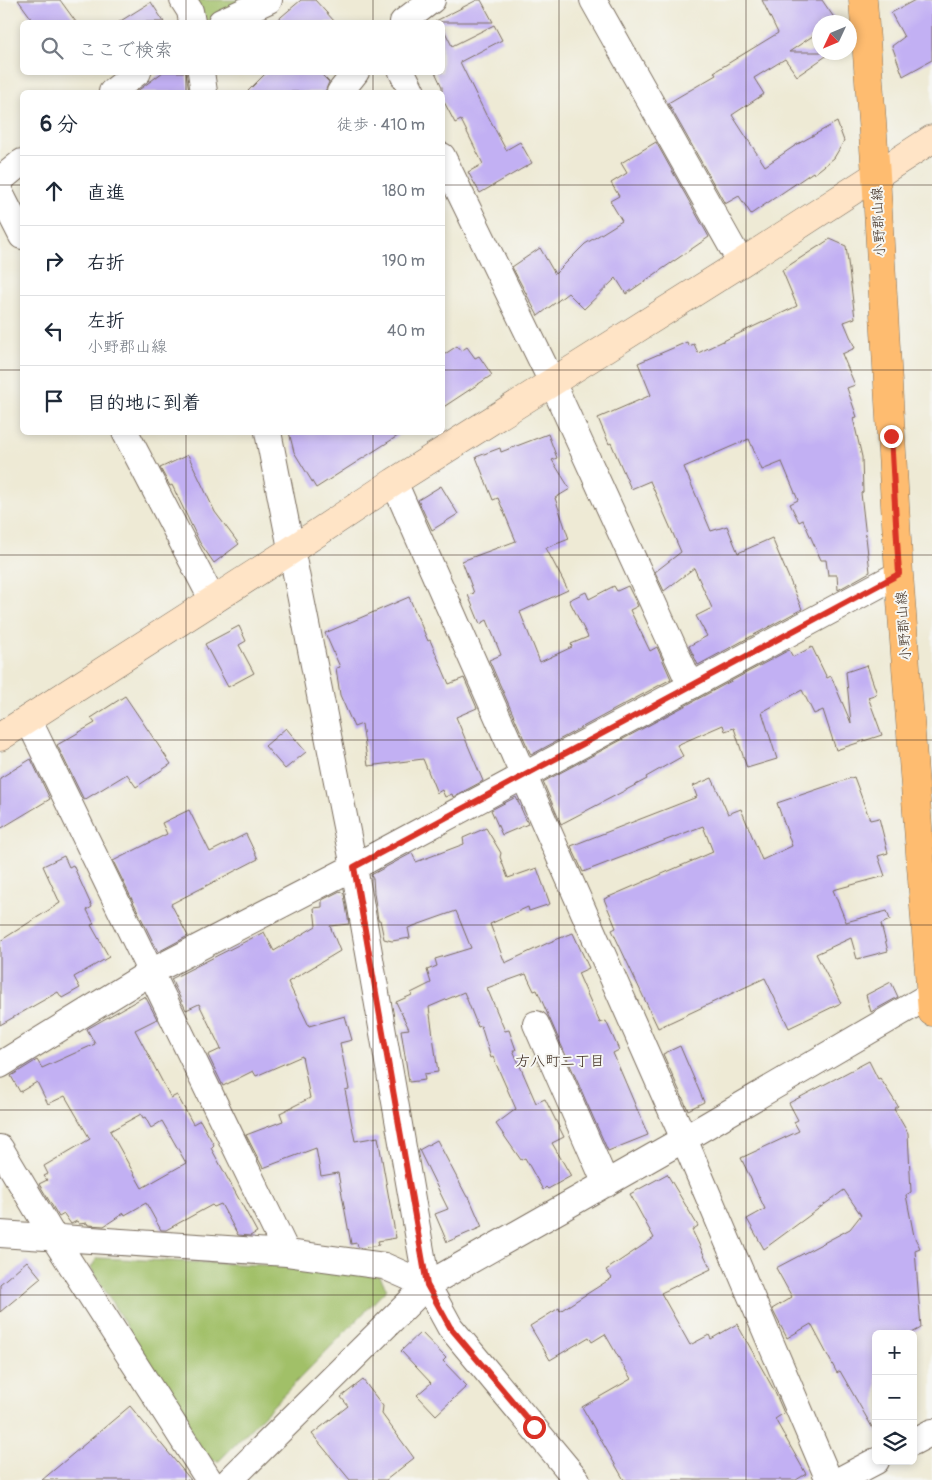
<!DOCTYPE html>
<html lang="ja">
<head>
<meta charset="utf-8">
<style>
  body { margin:0; font-family:Pangolin,"Klee One",sans-serif; background:#f2f2f3; color:#1f2937 }
  .controls { position:absolute; right:15px; bottom:15px; display:grid; overflow:hidden; border-radius:8px; box-shadow:0 2px 8px #0003 }
  .controls button { width:45px; height:45px; display:grid; place-items:center; padding:0; border:0; border-bottom:1px solid #e0e1e3; background:#fff; color:#1f2937; font:25px sans-serif }
  .compass { position:absolute; left:812px; top:15px; width:45px; height:45px; border-radius:50%; background:#fff; box-shadow:0 2px 8px #0003; rotate:226deg }
  .stop { position:absolute; width:15px; height:15px; margin:-11px; border:4px solid #d93025; border-radius:50%; background:#fff }
  .stop.end { background:#d93025; border-color:#fff; box-shadow:0 1px 5px #0008 }
  .list { margin:0; padding:0; list-style:none }
  h2 { display:flex; justify-content:space-between; align-items:center; height:65px; margin:0; padding:0 20px; font-size:21px }
  h2 small { font-size:16px; font-weight:400; color:#747a83 }
  .list li { display:grid; grid-template-columns:32px 1fr auto; gap:15px; align-items:center; box-sizing:border-box; height:70px; padding:0 20px; border-top:1px solid #e0e1e3 }
  .list b { display:block; font-size:19px; white-space:nowrap }
  .list p { margin:0; font-size:16px; white-space:nowrap; color:#747a83 }
  .list em { font-size:16px; font-style:normal; color:#747a83 }
  .icon { flex:none; width:28px; height:28px; fill:none; stroke:currentColor; stroke-width:2; stroke-linecap:round; stroke-linejoin:round }
  .map { position:relative; flex:none; width:932px; height:1480px; overflow:hidden }
  .search { position:absolute; background:#fff; box-shadow:0 2px 8px #0003; left:20px; top:20px; width:425px; height:55px; display:flex; align-items:center; gap:12px; box-sizing:border-box; padding:0 18px; border-radius:8px; color:#747a83; font-size:19px }
  .panel { position:absolute; background:#fff; box-shadow:0 2px 8px #0003; left:20px; top:90px; width:425px; height:345px; border-radius:8px }
  .map>svg:first-child { display:block }
  .green { fill:#a1c068; stroke:#6e7543 }
  .building { fill:#c2b0f3; fill-rule:evenodd }
  .lines { fill:none; stroke-linecap:round; stroke-linejoin:round }
  .street-casing { stroke:#7a6d5e; stroke-width:28 }
  .secondary-casing { stroke:#7a6d5e; stroke-width:29 }
  .primary-casing { stroke:#7a6d5e; stroke-width:29 }
  .street { stroke:#fff; stroke-width:26 }
  .secondary { stroke:#ffe4c6; stroke-width:28 }
  .primary { stroke:#febc70; stroke-width:28 }
  .route { stroke:#d93025; stroke-width:6 }
  .grid { fill:none; stroke:#3b2a1e; stroke-width:1; stroke-opacity:0.55 }
  .labels { text-anchor:middle; stroke-width:4; stroke-linejoin:round; paint-order:stroke }
  .street-label { font-size:14px; fill:#3b2a1e; stroke:#f6f6f2 }
  .neighbourhood-label { font-size:15px; fill:#3b2a1e; stroke:#f6f6f2 }
</style>
</head>
<body>
<div class="map">
<svg width="932" height="1480" viewBox="0 0 932 1480">
  <rect width="100%" height="100%" fill="#f6f6f2"/>
  <filter id="ink" filterUnits="userSpaceOnUse"><feTurbulence type="fractalNoise" baseFrequency=".02" numOctaves="2"/><feDisplacementMap in="SourceGraphic" scale="10" xChannelSelector="R" yChannelSelector="G"/><feConvolveMatrix kernelMatrix="1 2 1 2 8 2 1 2 1" color-interpolation-filters="sRGB"/></filter>
  <filter id="wash" filterUnits="userSpaceOnUse"><feTurbulence type="fractalNoise" baseFrequency=".0096" numOctaves="4" result="noise"/><feDisplacementMap in="SourceGraphic" scale="20" xChannelSelector="R" yChannelSelector="G"/><feGaussianBlur stdDeviation="1.12" result="paint"/><feColorMatrix in="noise" values="0 0 0 0 0 0 0 0 0 0 0 0 0 0 0 0 0 1.4 0 .05"/><feComposite in="paint" operator="in"/></filter>
  <g filter="url(#wash)">
    <rect width="100%" height="100%" fill="#eeead5"/>
    <path class="green" d="M193,0h62l-50,22z
      M97,1258l279,12 11,19 -168,172 -11,-1 -117,-192z"/>
    <g id="blocks">
      <path class="building" d="M18,0h42l16,22h-42z
        M301,0h14l20,22h-60z
        M477,0h4l12,22h-59z
        M762,0h60l13,19 -4,3h-11v9l-31,21h43l-35,24 -12,-17 -31,19 10,16 -32,21 33,51 31,-21 41,-23 7,19 -10,17 -20,16 -1,-2 -62,42 -12,-18 -14,8 -57,-101 48,-28 -2,-3 64,-39z
        M915,0h17v60l-29,16 -11,-30 12,-9 -13,-24z
        M151,2l13,20h-45z
        M494,25l8,15 -42,22 27,55 1,-1 18,34 14,-8 12,21 -52,30 -12,-21 15,-8 -22,-44 -6,3 -13,-25v-11l-7,-15h7v-46l10,20z
        M163,72h23l3,20h-53z
        M267,72h52l10,10 -4,10h-78z
        M656,142l53,95 -83,57 -10,-16 -32,31 -16,-16 -30,23 -26,-49 28,-19 15,26 30,-30 37,-23 -12,-20 9,-5 -8,-13 16,-10 -6,-10z
        M830,239l16,7 9,72 -11,4 11,26 -13,6 13,31 -8,3 10,29 -4,1 9,39 1,35 -2,1 9,79 -32,18 -1,-15h-9l-2,-15h-5l-18,-40 -4,2 -9,-18 8,-4 -16,-38 -20,8 -13,-31 -65,28 27,64 16,-5 11,27 34,-15 30,71 -104,56 -9,-19 18,-10 -11,-20 16,-8 -18,-40 -30,23 -9,-19 26,-20 -31,-71 -19,8 -20,-46 -2,1 -11,-26 53,-23 -13,-32 49,-21 2,4 5,-2 4,9 99,-47 -15,-36z
        M457,346l4,5 6,-4 8,11 4,-2 13,19 -50,33v-52z
        M289,432h115l-88,56 -22,-36z
        M548,434l9,24 -5,2 18,29 -15,9 14,41 -23,9 22,42 -48,22 20,50 32,-15 -1,-3 17,-7 -19,-37 17,-8 3,7 25,-13 3,5 11,-5 10,20 -8,4 20,41 7,-4 14,32 -140,76 -42,-95 12,-5 -14,-35 -7,4 -12,-29 6,-2 -12,-32 54,-20 -18,-43 -5,2 -17,-43 24,-9 1,4z
        M188,455l27,57 24,32 -25,19 -14,-20 -28,-58 -2,1 -10,-18z
        M441,486l17,28 -26,16 -14,-30z
        M409,597l19,44 2,-1 19,44 15,-6 13,30 -21,9 27,64 -30,16 -1,-3 -7,3 -3,-7 -5,3 -14,-34 -55,7 -6,-42 -8,3 -14,-32 -4,-27 4,-1 -15,-34z
        M239,626l7,15 -7,4 15,28 -26,14 -23,-43z
        M812,647l15,31 4,-2 20,47 -5,-51 21,-7 10,29 -9,3 14,38 -46,15 -13,-40 -9,4 -12,-24 -40,22 15,47 -30,9 -13,-40 -9,3 -2,-6 -46,20 6,11 -37,21 1,2 -86,45 -18,-42 246,-132 4,7z
        M125,696l46,68 -35,23 -9,-13 -43,26 -27,-55 38,-22 -4,-5z
        M286,728l20,24 -21,17 -20,-23z
        M31,759l19,40 -50,30v-51z
        M854,777l16,43 9,-2 9,35 -10,3 7,20 -52,14 13,32 41,-11 3,9 -9,4 7,27 -31,8 -6,-21 -35,16 25,49 -52,25 -24,-50 -107,50 -46,-98 4,-2 -12,-29 109,-47 -10,-26 -120,46 -12,-26 126,-49 -4,-11 19,-8 16,36 13,-5 21,51 30,-14 -15,-43z
        M516,797l12,27 -26,11 -11,-25z
        M189,810l21,42 36,-18 12,25 -87,45 17,32 -30,16 -45,-91 54,-27 -5,-11z
        M486,828l15,25 -1,4 8,21 29,-10 13,36 -21,7 -1,-4 -38,17 15,39 45,-21 23,-9 16,35 -11,5 22,50 6,-2 13,29 -6,3 35,82 -40,16 -71,-161 -3,1 -8,-17 -39,14 18,43 4,-1 7,20h-3l23,53 9,-4 19,38 -12,6 19,33 -23,13 -2,-2 -3,3 -18,-32 -4,2 -25,-36 20,-15 -23,-52 -2,1 -10,-32 -3,1 -14,-35 -35,15 9,65 -14,2 1,6 -16,2 -8,-52 8,-1 -13,-27 16,-7 -1,-2 20,-10 -4,-13 10,-4 -2,-7 36,-11 -15,-37 -48,17 2,10 -18,3 -8,-2 -4,-19h-2l-4,-27 -1,-14 -2,-4 41,-22 4,9 48,-18 -1,-6z
        M64,856l5,11 4,-2 19,42 -5,3 7,14 -3,1 18,32 -35,20 6,11 -18,10 -4,-6 -58,33v-84l60,-38 -17,-37z
        M340,891l4,3 5,30 -19,2 10,25 -52,31 21,44 36,-10 7,24 -12,3 9,46 -4,1 10,51 23,-4 18,101 -18,3 1,4 -16,3 -5,-1 -1,-4 -6,1 -13,-71 -17,3 -5,-28 -53,20 -17,-33 37,-14 -3,-8 30,-15 -8,-42 -46,20 -3,-5 -30,15 -15,-31 13,-6 -22,-45 -13,6 -15,-31 93,-47 10,19 42,-25 -2,-18 8,-1v-7z
        M891,982l7,15 -27,15 -5,-17z
        M145,996l12,23 -22,11 36,68 6,-3 16,29 7,-4 14,25 -3,3 46,84 -7,4 -12,-1 -17,-31 -7,3 -2,-2 -46,25h-5l-15,-27 -21,12 -1,-2 -20,13 -16,-1 -1,-2 -8,1 -2,-3 -6,3 -7,-10 -5,3 -20,-33 8,-4 -3,-4 4,-2 -4,-8 46,-27 -25,-43 -17,8 -11,-22 -17,10 -9,-16 26,-16 5,8 53,-24 -8,-15zM141,1114l2,4 2,-1 6,11 11,-7 24,42 -44,25 -32,-57z
        M680,1046l24,56 -16,8 -25,-56z
        M869,1061l9,18 2,-1 18,28 -4,3 14,24 3,59 -5,3 8,41 6,12 -5,2 6,78 -11,6h-34v100l-36,-63 -3,2 -26,-49 -24,14 -15,-29 20,-12 -16,-29 74,-39 11,-14 -17,-25 -80,59 -17,-30 18,-10 -24,-51 58,-27 -5,-9 4,-2 -9,-17z
        M437,1140l30,57h2l13,30 -35,15 -12,-28 13,-5 -29,-59z
        M667,1174l31,52 -6,4 19,39 -50,24 29,52 19,-10 2,4 26,-15 37,66 10,23 -9,6 31,55 -10,6h-172l-42,-73 49,-28 -26,-45 -13,8 -3,-5 -39,23 -20,-34 29,-18 1,3 52,-33 -6,-8 48,-32 -24,-44z
        M27,1261l14,17 -41,34v-28z
        M421,1332l25,26 -3,3 24,25 -31,29 -19,-20 14,-12 -30,-32z
        M363,1380l20,26 -1,8 32,44 -28,22h-36l-38,-46 36,-28 -7,-9z
        M130,1406l61,74h-149z"/>
    </g>
  </g>
  <g filter="url(#ink)">
    <use href="#blocks" fill-opacity="0" stroke="#7a6d5e" stroke-width="1"/>
    <g class="lines">
      <g class="street-casing">
        <path id="street" d="M183,0l7,11 2,11
          M593,0l148,263
          M221,22l48,-22
          M403,22l29,-22
          M201,72l3,20
          M402,72l10,20
          M112,92l26,-20
          M340,92l16,-20
          M442,156l110,226 139,304
          M0,180l22,-18
          M0,193l22,43
          M125,432l88,169
          M268,432l86,435 73,418 23,42 127,153
          M394,482l290,657 145,341
          M28,719l259,534
          M536,1024l70,160
          M0,1065l151,-93 203,-105 545,-293
          M0,1148l54,90 155,242
          M0,1234l287,19 97,13 43,19
          M913,1442l19,-10
          M230,1480l197,-195 257,-146 248,-145
          M840,1480l36,-19"/>
      </g>
      <g class="secondary-casing">
        <path id="secondary" d="M0,737l290,-186 104,-69 347,-219 191,-124"/>
      </g>
      <g class="primary-casing">
        <path id="primary" d="M863,0l13,175 23,399 33,438"/>
      </g>
      <use href="#street" class="street"/>
      <use href="#secondary" class="secondary"/>
      <use href="#primary" class="primary"/>
    </g>
  </g>
  <g class="lines" filter="url(#ink)">
    <path class="route" d="M534,1427l-84,-100 -23,-42 -73,-418 545,-293 -8,-138"/>
  </g>
  <path class="grid" d="M186,0v22M373,0v22M559,0v1480M746,0v1480M186,72v20M373,72v20M0,185h22M442,185h490M0,370h22M442,370h490M186,432v1048M373,432v1048M0,555h932M0,740h932M0,925h932M0,1110h932M0,1295h932"/>
  <g class="labels">
    <g class="street-label">
      <text transform="translate(878 222) rotate(-93)" y="5">小野郡山線</text>
      <text transform="translate(903 626) rotate(-94)" y="5">小野郡山線</text>
    </g>
    <g class="neighbourhood-label">
      <text x="560" y="1066">方八町二丁目</text>
    </g>
  </g>
</svg>
<div class="controls">
<button>+</button>
<button>−</button>
<button><svg class="icon" aria-label="layers" viewBox="0 0 24 24"><path d="M12 4l9 5-9 5-9-5zM3 14l9 5 9-5"/></svg></button>
</div>
<svg class="compass" viewBox="-18 -18 36 36"><path d="M0-13l5 13h-10z" fill="#e53935"/><path d="M0 13l5-13h-10z" fill="#747a83"/></svg>
<div class="stop" style="left:534px;top:1427px"></div>
<div class="stop end" style="left:891px;top:436px"></div>
<div class="search"><svg class="icon" aria-label="search" viewBox="0 0 24 24"><circle cx="10" cy="10" r="6"/><path d="M15 15l6 6"/></svg>ここで検索</div>
<section class="panel">
<h2>6 分<small>徒歩 · 410 m</small></h2>
<ul class="list">
<li><svg class="icon" aria-label="ahead" viewBox="0 0 24 24"><path d="M12 20V5M6 11l6-6 6 6"/></svg><div><b>直進</b></div><em>180 m</em></li>
<li><svg class="icon" aria-label="right" viewBox="0 0 24 24"><path d="M7 20v-9h11M14 6l5 5-5 5"/></svg><div><b>右折</b></div><em>190 m</em></li>
<li><svg class="icon" aria-label="left" viewBox="0 0 24 24"><path d="M17 20v-9H6M10 6l-5 5 5 5"/></svg><div><b>左折</b><p>小野郡山線</p></div><em>40 m</em></li>
<li><svg class="icon" aria-label="arrive" viewBox="0 0 24 24"><path d="M6 21V4h12l-3 4 3 4H6"/></svg><div><b>目的地に到着</b></div></li>
</ul>
</section>
</div>
</body>
</html>
